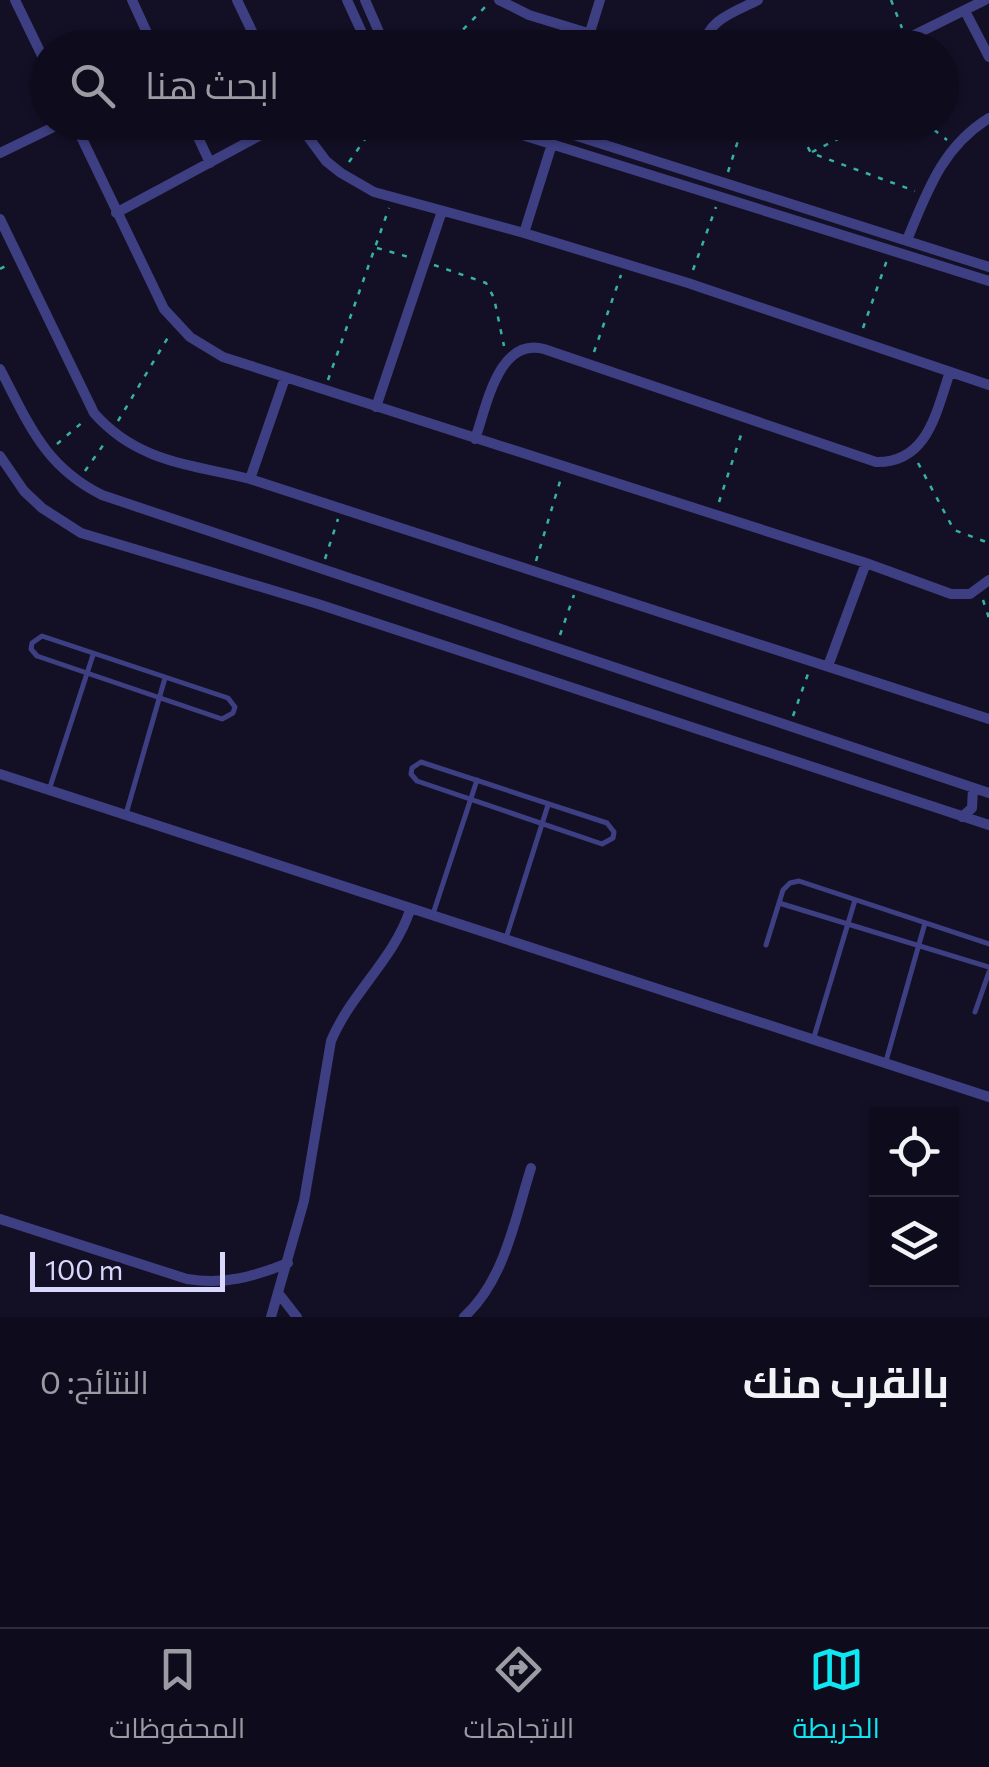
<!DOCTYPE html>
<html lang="ar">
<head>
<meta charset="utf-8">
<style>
  body { margin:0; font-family:Commissioner,Cairo,sans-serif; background:#171525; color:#f1f3f6; direction:rtl }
  .controls { position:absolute; right:30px; bottom:30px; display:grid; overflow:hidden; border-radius:0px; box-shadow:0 2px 8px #0004 }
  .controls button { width:90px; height:90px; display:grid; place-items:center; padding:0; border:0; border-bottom:2px solid #2e2c3b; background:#0e0c1c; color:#f1f3f6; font:50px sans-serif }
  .scale { position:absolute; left:30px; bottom:25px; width:195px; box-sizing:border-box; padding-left:10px; border:5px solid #dad7fd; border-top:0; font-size:28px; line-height:35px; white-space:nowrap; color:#dad7fd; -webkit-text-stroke:8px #131026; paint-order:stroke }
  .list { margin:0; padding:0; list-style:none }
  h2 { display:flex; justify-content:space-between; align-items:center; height:130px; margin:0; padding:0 40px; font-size:42px }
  h2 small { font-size:32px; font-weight:400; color:#9b9ba3 }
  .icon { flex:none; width:55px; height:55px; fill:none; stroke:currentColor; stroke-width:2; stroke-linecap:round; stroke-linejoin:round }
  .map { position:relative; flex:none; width:989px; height:1317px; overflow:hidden; direction:ltr }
  .search { position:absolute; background:#0e0c1c; box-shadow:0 2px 8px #0004; left:30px; right:30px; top:30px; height:110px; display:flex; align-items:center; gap:25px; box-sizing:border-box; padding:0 35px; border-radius:55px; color:#9b9ba3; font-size:38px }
  .sheet { height:310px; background:#0e0c1c }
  nav { display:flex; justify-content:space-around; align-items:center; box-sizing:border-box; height:140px; border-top:2px solid #2e2c3b; background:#0e0c1c; font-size:28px; color:#9b9ba3 }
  nav a { display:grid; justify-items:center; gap:5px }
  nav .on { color:#0ee6f2 }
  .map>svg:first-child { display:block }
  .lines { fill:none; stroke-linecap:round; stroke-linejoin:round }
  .path { stroke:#36b2a5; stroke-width:2.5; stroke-dasharray:5 8; stroke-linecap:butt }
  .lane { stroke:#3e3f82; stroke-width:5 }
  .street { stroke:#3e3f82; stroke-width:10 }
</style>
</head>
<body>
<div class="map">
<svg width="989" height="1317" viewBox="0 0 989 1317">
  <rect width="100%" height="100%" fill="#131026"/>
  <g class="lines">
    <path class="path" d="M891,0l11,28
      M445,48l44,-45
      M807,122l-2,20 6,11 104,38
      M924,122l23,18
      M812,152l60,-30
      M349,162l28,-40
      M728,172l16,-50
      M377,248l35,10
      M434,265l52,18 8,15 10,48
      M0,269l9,-5
      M693,270l23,-63
      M863,328l24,-68
      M594,352l27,-77
      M328,380l61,-172
      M118,421l52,-87
      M57,444l28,-24
      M918,463l36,67 35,13
      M85,471l21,-30
      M719,502l24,-73
      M325,559l13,-40
      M536,561l25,-83
      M983,600l6,18
      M560,635l14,-40
      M793,716l16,-45"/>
    <path class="lane" d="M42,636l186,62 7,9 -2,6 -11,6 -185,-63 -6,-7 1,-6z
      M421,762l186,61 7,9 -1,6 -11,6 -185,-63 -6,-7 1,-6z
      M50,787l43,-132
      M126,814l39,-136
      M779,903l210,64
      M433,914l44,-134
      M506,938l42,-133
      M766,945l17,-55 7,-7 9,-2 190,63
      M975,1012l14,-40
      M814,1037l41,-137
      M886,1061l39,-138"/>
    <path class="street" d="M15,0l33,68
      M132,0l22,48
      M237,0l23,48
      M347,0l22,48
      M365,0l21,48
      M499,0l30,15 108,33
      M965,11l24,46
      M585,48l15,-48
      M703,48c4,-29 32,-36 55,-48
      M888,48l97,-48
      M74,122l90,187 26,28 33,20 643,206 85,31h19l19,-14
      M191,122l19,41
      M297,122l29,39 15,12 33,19 150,41 164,50 301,102
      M481,122l508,159
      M533,122l456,145
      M0,153l64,-31
      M116,213l169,-91
      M0,219l94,194c43,49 95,51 156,66l739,240
      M524,233l28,-89
      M907,240c20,-48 35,-93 82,-122
      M0,369c29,55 44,97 102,126l887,298
      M376,407l66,-196
      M475,439c12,-33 23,-102 69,-90l332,113c52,1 60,-50 74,-90
      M0,456l24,35 18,17 39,25 237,71 671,221
      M250,479l35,-101
      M828,666l38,-103
      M0,774l989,323
      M962,817l10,-9 1,-20
      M0,1219l187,60c37,6 66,-2 101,-16
      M279,1294l18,23
      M271,1317l33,-116 27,-160c20,-48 63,-82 79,-131
      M464,1317c41,-37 51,-99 67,-149"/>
  </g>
</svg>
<div class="controls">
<button><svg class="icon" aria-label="locate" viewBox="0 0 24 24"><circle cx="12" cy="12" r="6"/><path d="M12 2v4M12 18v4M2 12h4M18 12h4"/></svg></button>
<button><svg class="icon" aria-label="layers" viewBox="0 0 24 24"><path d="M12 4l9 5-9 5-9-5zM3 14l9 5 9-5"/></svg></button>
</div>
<div class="scale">100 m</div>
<div class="search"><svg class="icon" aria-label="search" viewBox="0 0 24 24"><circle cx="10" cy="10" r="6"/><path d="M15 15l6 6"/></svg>ابحث هنا</div>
</div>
<section class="sheet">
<h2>بالقرب منك<small>النتائج: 0</small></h2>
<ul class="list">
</ul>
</section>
<nav>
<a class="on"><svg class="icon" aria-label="map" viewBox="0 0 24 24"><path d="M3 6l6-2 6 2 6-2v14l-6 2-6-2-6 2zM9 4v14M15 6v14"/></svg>الخريطة</a>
<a><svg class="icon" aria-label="directions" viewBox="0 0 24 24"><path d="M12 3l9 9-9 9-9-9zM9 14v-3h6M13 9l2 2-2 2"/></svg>الاتجاهات</a>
<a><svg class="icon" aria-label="saved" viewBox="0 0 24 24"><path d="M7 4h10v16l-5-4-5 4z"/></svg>المحفوظات</a>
</nav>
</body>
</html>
